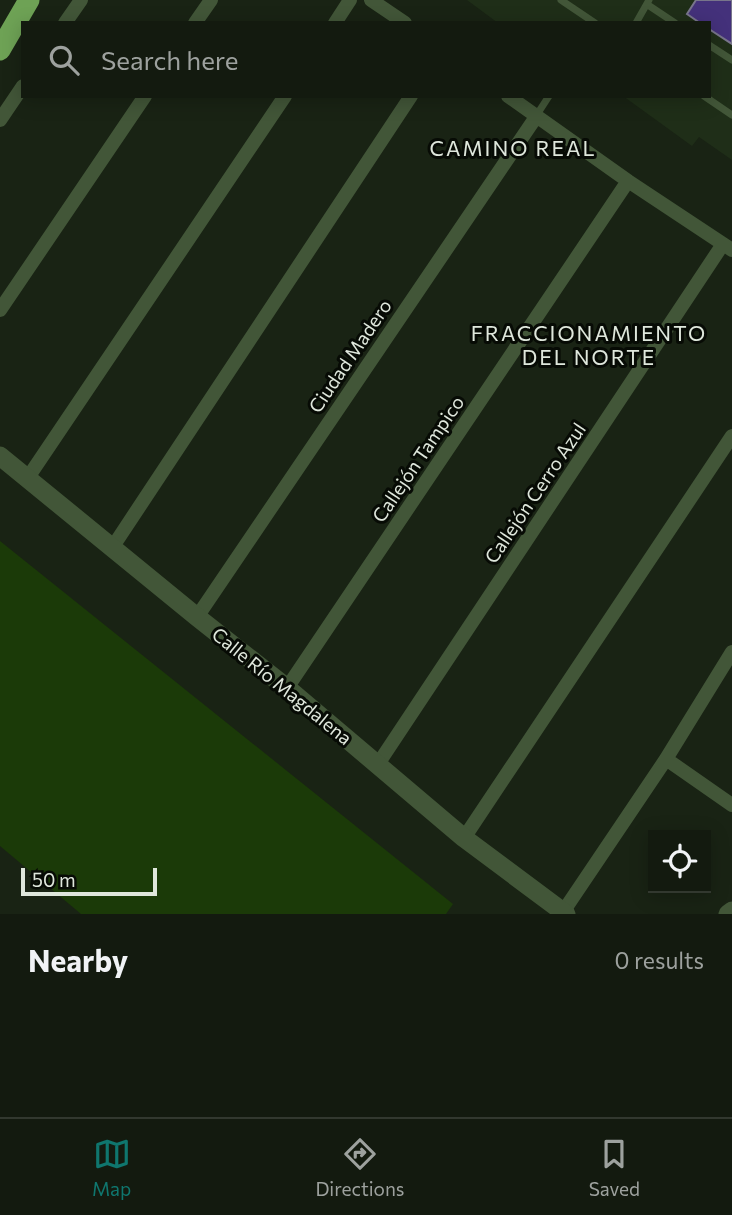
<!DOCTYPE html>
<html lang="en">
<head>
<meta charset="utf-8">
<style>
  body { margin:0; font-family:Commissioner,sans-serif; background:#20271d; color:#f1f3f6 }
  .controls { position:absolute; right:21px; bottom:21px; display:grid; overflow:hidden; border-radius:0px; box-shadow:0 4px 18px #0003 }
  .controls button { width:63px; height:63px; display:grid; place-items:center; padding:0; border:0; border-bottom:2px solid #32382f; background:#131a0f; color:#f1f3f6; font:35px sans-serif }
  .scale { position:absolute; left:21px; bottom:18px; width:136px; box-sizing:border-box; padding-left:7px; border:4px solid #dfe7dc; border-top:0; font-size:19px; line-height:24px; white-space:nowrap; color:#dfe7dc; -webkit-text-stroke:5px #070b05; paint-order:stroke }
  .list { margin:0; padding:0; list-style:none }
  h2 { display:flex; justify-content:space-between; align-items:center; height:91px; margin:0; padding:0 28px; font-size:30px }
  h2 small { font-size:23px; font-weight:400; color:#9da19e }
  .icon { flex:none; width:38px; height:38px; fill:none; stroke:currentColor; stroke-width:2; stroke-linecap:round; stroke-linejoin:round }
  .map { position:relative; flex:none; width:732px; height:914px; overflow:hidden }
  .search { position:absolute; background:#131a0f; box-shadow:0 4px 18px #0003; left:21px; right:21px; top:21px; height:77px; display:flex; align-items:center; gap:18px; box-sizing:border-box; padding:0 24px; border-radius:0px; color:#9da19e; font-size:26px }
  .sheet { height:203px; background:#131a0f }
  nav { display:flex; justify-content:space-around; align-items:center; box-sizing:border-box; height:98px; border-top:2px solid #32382f; background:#131a0f; font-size:19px; color:#9da19e }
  nav a { display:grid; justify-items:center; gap:4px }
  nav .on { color:#0f766e }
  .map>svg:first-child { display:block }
  .built { fill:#1f2e18 }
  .green { fill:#1b3a08 }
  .building { fill:#44317b; stroke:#78758b; stroke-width:2 }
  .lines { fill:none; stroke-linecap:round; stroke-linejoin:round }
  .service { stroke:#425638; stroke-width:7 }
  .minor { stroke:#425638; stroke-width:14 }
  .tertiary { stroke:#425638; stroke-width:19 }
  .motorway { stroke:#6ea255; stroke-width:21 }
  .labels { text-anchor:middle; stroke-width:6; stroke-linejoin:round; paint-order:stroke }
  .street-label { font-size:19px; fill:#dfe7dc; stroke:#070b05 }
  .neighbourhood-label { font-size:21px; letter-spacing:2px; fill:#dfe7dc; stroke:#070b05 }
</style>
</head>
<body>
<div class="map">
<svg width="732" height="914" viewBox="0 0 732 914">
  <rect width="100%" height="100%" fill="#192314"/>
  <path class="built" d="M467,0h265v160l-33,-23 -7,9 -69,-50h86v-73h-211z"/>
  <path class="green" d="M0,541l453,363 -7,10h-365l-81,-68z"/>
  <path class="building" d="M696,0h36v44l-23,-15v-6h-9l-13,-9z"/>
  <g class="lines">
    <path class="service" d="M561,0l34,23
      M648,5l27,18
      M636,23l13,-23
      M709,45l23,15
      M704,96l28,19
      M536,116l13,-20"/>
    <path class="minor" d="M371,0l34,23
      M65,23l16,-23
      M195,23l16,-23
      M335,23l15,-23
      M508,96l120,85 104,69
      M0,120l23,-34
      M0,310l145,-214
      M27,479l258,-383
      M112,548l299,-452
      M197,617l339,-500
      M287,688l341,-507
      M666,759l66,46
      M378,764l345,-520
      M464,838l268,-402
      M563,912l103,-153 66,-107"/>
    <path class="tertiary" d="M0,456l197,161 90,71 177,150 102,76
      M728,914l4,-3"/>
    <path class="motorway" d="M0,50l29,-50"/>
  </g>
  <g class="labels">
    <g class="street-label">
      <text transform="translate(350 356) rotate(-56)" y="7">Ciudad Madero</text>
      <text transform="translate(418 459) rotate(-56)" y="7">Callejón Tampico</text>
      <text transform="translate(535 493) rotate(-56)" y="7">Callejón Cerro Azul</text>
      <text transform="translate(282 686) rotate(39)" y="7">Calle Río Magdalena</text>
    </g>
    <g class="neighbourhood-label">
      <text x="513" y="156">CAMINO REAL</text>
      <text x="589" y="341">FRACCIONAMIENTO<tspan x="589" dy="24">DEL NORTE</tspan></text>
    </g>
  </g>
</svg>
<div class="controls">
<button><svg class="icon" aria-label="locate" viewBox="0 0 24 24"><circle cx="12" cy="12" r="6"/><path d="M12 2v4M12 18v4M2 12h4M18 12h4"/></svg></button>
</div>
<div class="scale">50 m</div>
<div class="search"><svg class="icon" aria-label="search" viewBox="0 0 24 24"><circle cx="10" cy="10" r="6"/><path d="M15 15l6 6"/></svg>Search here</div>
</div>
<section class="sheet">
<h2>Nearby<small>0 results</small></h2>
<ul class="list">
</ul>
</section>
<nav>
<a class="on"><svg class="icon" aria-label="map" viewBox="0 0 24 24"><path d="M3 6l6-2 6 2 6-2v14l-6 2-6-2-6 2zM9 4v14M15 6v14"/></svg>Map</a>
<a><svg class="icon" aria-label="directions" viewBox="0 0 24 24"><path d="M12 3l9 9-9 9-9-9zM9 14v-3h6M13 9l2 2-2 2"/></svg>Directions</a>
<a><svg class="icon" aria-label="saved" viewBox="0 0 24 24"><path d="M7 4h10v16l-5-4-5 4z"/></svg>Saved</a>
</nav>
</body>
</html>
